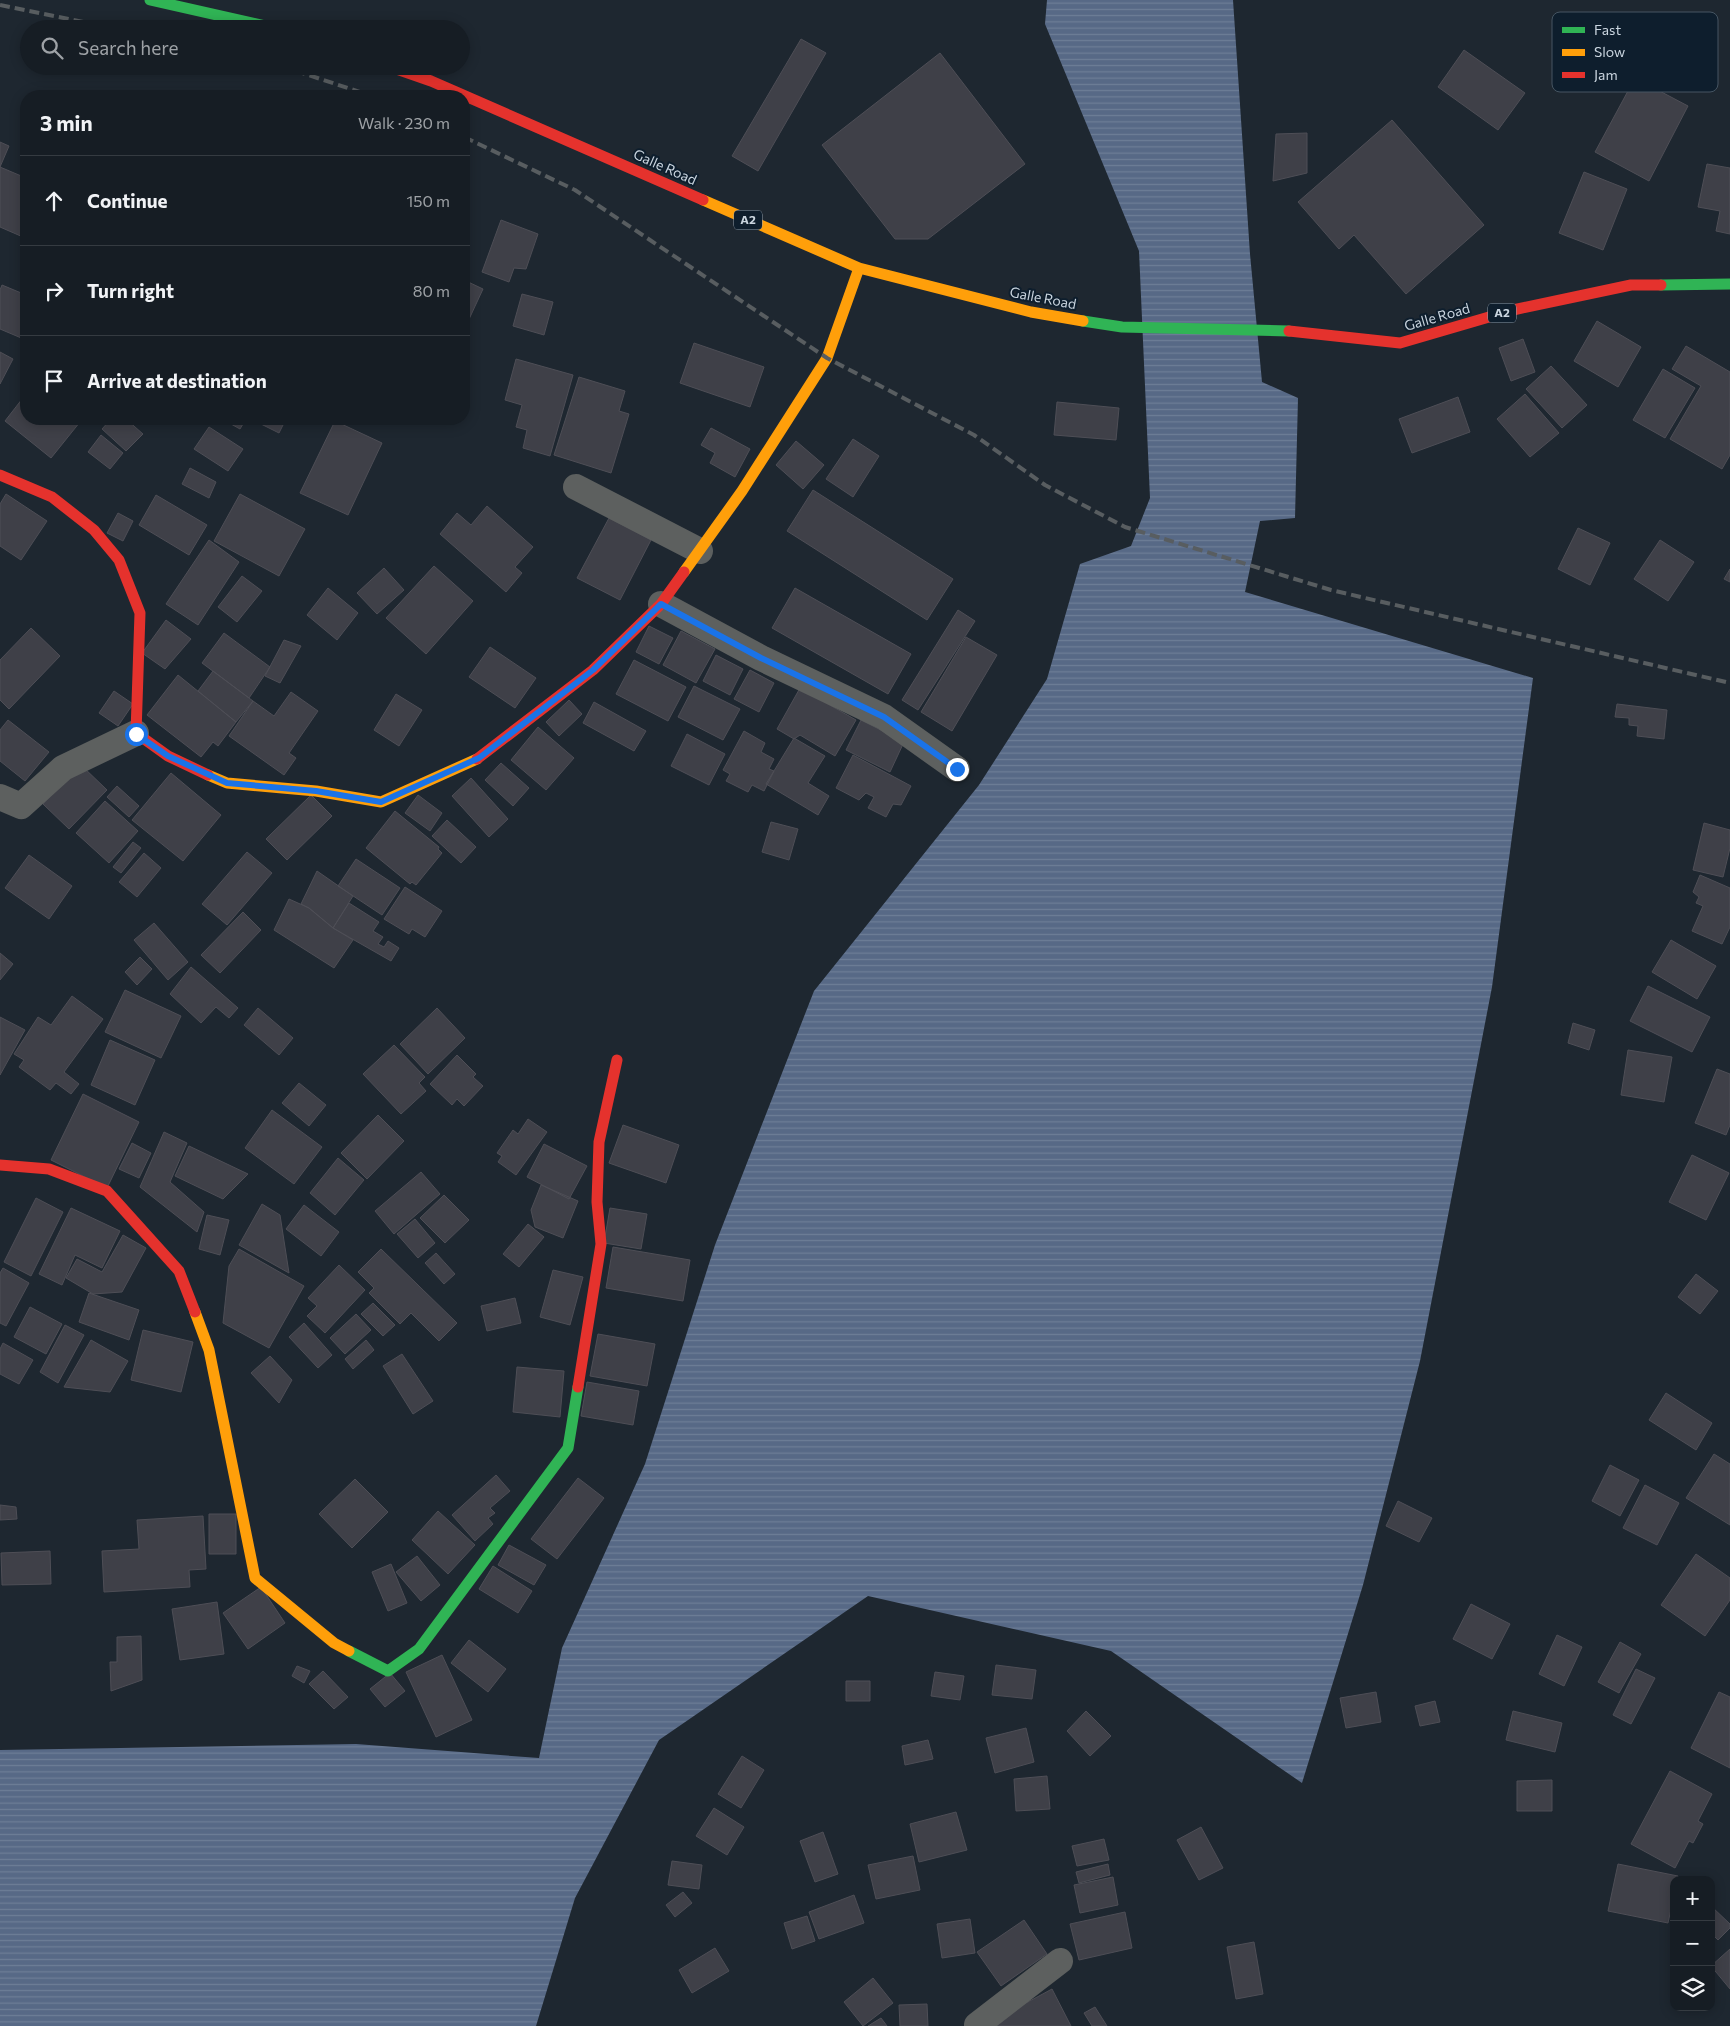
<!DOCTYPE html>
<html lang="en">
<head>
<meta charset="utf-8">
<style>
  body { margin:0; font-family:Commissioner,sans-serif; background:#232a31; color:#f1f3f6 }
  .controls { position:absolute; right:15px; bottom:15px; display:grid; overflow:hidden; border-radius:10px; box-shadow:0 2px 12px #0003 }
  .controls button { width:45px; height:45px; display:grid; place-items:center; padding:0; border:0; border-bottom:1px solid #353b41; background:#161d24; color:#f1f3f6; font:25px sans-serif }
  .stop { position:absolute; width:15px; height:15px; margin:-11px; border:4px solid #1a73e8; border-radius:50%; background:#fff }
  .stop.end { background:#1a73e8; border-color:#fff; box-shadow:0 1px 5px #0008 }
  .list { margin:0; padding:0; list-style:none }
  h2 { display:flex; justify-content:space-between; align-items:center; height:65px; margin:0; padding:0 20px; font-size:21px }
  h2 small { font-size:16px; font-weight:400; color:#9ea2a6 }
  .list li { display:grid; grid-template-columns:32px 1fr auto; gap:15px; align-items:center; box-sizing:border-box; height:90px; padding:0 20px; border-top:1px solid #353b41 }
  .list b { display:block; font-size:19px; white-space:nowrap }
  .list em { font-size:16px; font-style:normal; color:#9ea2a6 }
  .icon { flex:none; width:28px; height:28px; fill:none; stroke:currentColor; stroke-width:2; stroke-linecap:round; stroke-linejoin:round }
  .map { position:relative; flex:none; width:1730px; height:2026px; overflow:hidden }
  .search { position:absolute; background:#161d24; box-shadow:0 2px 12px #0003; left:20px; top:20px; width:450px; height:55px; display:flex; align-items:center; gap:12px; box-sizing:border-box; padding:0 18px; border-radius:28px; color:#9ea2a6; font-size:19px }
  .panel { position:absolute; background:#161d24; box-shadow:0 2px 12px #0003; left:20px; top:90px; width:450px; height:335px; border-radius:20px }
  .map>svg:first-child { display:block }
  .water { fill:url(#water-rules) }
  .building { fill:#3f4048; stroke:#4e4e56 }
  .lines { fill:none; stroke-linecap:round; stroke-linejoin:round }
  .street { stroke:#5d605f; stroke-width:26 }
  .fast { stroke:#30b455; stroke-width:11 }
  .slow { stroke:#ff9f0a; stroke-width:11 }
  .jam { stroke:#e5322d; stroke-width:11 }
  .rail { stroke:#585d60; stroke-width:4; stroke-dasharray:10 5; stroke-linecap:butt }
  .route { stroke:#1a73e8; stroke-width:6 }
  .labels { text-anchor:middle; stroke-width:4; stroke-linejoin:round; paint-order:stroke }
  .shield { fill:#0e1e2d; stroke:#929eaa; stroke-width:1 }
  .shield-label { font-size:12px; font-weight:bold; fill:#cad5df }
  .street-label { font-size:14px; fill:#cad5df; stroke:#0e1e2d }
  .key { fill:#0e1e2d; stroke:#465562; stroke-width:1 }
  .key-label { font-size:14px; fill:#cad5df }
</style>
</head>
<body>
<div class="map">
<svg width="1730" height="2026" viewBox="0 0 1730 2026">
  <defs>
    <pattern id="water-rules" width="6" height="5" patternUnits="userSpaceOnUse" patternTransform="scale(1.25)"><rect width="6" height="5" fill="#576986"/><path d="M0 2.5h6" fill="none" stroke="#6e7e97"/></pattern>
  </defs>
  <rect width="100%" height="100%" fill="#1e2730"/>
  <path class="water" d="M1047,0h186l17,254 12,128 36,16 -3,120 -35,3 -15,71 288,86 -41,309 -72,374 -57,224 -61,198 -191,-132 -243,-55 -209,144 -84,158 -39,128h-536v-276l356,-6 183,14 23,-110 83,-184 70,-219 99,-254 165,-206 68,-106 33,-115 51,-18 19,-48 -11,-247 -94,-227z"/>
  <path class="building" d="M801,39l25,14 -68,118 -26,-15z
    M1464,50l61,43 -27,37 -60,-43z
    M940,53l85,111 -97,75h-33l-73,-94z
    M1635,78l53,28 -39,75 -54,-29z
    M1392,120l92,105 -78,69 -52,-59 -15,14 -41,-47z
    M1307,133v40l-34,8 3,-47z
    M0,142l9,4 -9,21 26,11v51l-3,8 -23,-10z
    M1707,164l23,4v66l-14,-3 4,-20 -22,-4z
    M1584,172l43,17 -24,61 -44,-17z
    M501,220l37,14 -12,35 -12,-1 -5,14 -27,-10z
    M464,280l19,9 -19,41z
    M2,285l24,10v45l-26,-11v-39z
    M522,294l31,8 -9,33 -31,-9z
    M1597,321l44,26 -23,40 -44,-26z
    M1523,339l12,33 -24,9 -12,-33z
    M694,343l70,24 -14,40 -70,-24z
    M1686,346l44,26v83l-8,14 -52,-30 31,-53 -29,-17z
    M0,352l13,7 -13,25z
    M516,359l57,16 -23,81 -27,-8 4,-18 -11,-3 6,-22 -17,-5z
    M1551,366l36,39 -25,23 -36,-39z
    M1663,369l32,19 -30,50 -32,-18z
    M579,377l46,14 -6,20 10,3 -18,59 -57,-18z
    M26,394v25h50l4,3 -29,36 -46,-37z
    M1525,394l34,39 -29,24 -33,-38z
    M1458,397l12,35 -58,21 -13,-34z
    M1057,402l62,6 -3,32 -62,-5z
    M111,419h15l17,15 -17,17 -24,-22z
    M222,419h24l-6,10z
    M251,419h35l-7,14z
    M335,421l47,22 -34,72 -48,-22z
    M209,427l34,22 -15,22 -34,-22z
    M711,428l39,21 -15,28 -25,-14 5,-10 -14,-8z
    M101,435l22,18 -13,16 -22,-17z
    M853,439l26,17 -26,41 -27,-18z
    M796,441l28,24 -21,24 -27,-24z
    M190,468l26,14 -7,16 -27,-14z
    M813,490l140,89 -26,41 -140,-89z
    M6,494l41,27 -26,39 -21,-14v-42z
    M240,494l65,35 -26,47 -65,-35z
    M156,495l51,30 -18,30 -50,-30z
    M487,506l46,41 -18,20 7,6 -16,19 -66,-58 17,-21 14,12z
    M118,513l15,8 -10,20 -16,-8z
    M609,518l42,22 -31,60 -43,-22z
    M1578,528l32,15 -20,42 -32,-16z
    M209,540l30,22 -41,63 -32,-21z
    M1660,540l34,22 -26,39 -34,-22z
    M434,566l39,35 -47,53 -40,-36z
    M384,568l20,22 -27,24 -20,-21z
    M1730,569v13l-6,-3z
    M242,576l20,15 -25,31 -19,-15z
    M328,588l30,25 -21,27 -30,-25z
    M795,588l116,66 -23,40 -116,-66z
    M958,610l17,11 -57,89 -16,-10z
    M166,620l25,19 -26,30 -23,-16z
    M649,626l24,12 -14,26 -23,-12z
    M31,628l29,28 -51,53 -9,-9v-40z
    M681,631l34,18 -19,34 -33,-18z
    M224,633l46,34 -21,31 -47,-35z
    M966,637l31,18 -45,76 -31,-19z
    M284,640l17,6 -21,37 -15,-7z
    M490,647l46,31 -21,30 -46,-31z
    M716,655l27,14 -13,26 -27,-14z
    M634,660l52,27 -18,34 -52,-27z
    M750,670l24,13 -15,29 -25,-13z
    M213,671l40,30 -17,21 -38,-31z
    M178,675l58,47 -18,24 -5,-4 -12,15 -54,-42z
    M694,686l46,23 -17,31 -45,-23z
    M800,688l56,32 -21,36 -35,-21 -6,4 -17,-10z
    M114,691l19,13 -15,22 -19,-13z
    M291,692l27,19 -29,42 7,5 -12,17 -55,-39 24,-35 21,15z
    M396,694l26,16 -23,36 -25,-16z
    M569,700l13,14 -23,22 -13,-14z
    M594,702l52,29 -12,20 -51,-28z
    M1617,704l50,6 -3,29 -27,-3 1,-10 -9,-1v-7l-14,-1z
    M8,720l41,32 -24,29 -25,-20v-31z
    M861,720l43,22 -14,30 -44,-22z
    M538,727l36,31 -28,32 -35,-30z
    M744,731l21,12 -4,9 13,7 -5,10 5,2 -10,20 -12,-6 -4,7 -22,-11 4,-7 -7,-4z
    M687,734l38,20 -16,31 -38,-19z
    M794,738l31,18 -17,27 21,13 -11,19 -52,-31z
    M853,755l58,31 -10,19 -8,-1 -7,13 -18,-9 6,-11 -8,-4 -7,7 -23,-12z
    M501,763l28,25 -16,18 -28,-26z
    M80,764l27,26 -38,39 -26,-25z
    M171,773l50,42 -38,46 -51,-41z
    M471,778l37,41 -19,18 -37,-41z
    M117,786l22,20 -10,11 -22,-20z
    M311,795l21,21 -45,44 -21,-21z
    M418,795l24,18 -12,18 -25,-18z
    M105,801l33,30 -29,32 -33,-30z
    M395,811l44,36 -1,2 4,4 -26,32 -4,-3 -2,2 -44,-36z
    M447,820l29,27 -15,16 -29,-27z
    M771,822l27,7 -9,31 -27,-8z
    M1704,823l26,7v18l-7,29 -30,-7z
    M133,842l8,6 -20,25 -8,-6z
    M247,852l25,21 -45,52 -25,-21z
    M144,853l17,15 -24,29 -18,-15z
    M29,855l43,31 -23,33 -44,-31z
    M356,859l44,29 -18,27 -44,-29z
    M317,871l36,25 -20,32 -24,-20 -8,-4z
    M1700,875l30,13v39l-8,17 -30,-13 11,-25 -7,-3 3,-6 -6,-5z
    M405,887l37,24 -17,26 -13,-8 -3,5 -25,-15z
    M289,899l20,9 24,20 20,12 -19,28 -60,-38z
    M349,903l30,19 -6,9 10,6 -5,7 6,3 4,-6 11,7 -8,13 -58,-33z
    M243,912l18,18 -41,43 -19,-18z
    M154,923l34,39 -20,18 -34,-40z
    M1671,940l45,26 -19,33 -45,-27z
    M0,953l13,11 -13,16z
    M140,957l12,12 -15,16 -12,-13z
    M191,967l47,41 -9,10 -13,-11 -15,16 -31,-29z
    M1648,986l62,31 -18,35 -62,-31z
    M125,990l56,26 -20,42 -56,-26z
    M72,996l31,23 -39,53 15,12 -8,10 -15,-11 -6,7 -31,-23 5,-7 -10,-6 24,-37 13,8z
    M258,1008l35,30 -14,17 -35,-30z
    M437,1008l28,30 -37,36 -28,-30z
    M0,1017l25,13 -25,45z
    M1573,1023l22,7 -6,20 -21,-7z
    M110,1040l45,20 -20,45 -44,-20z
    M394,1045l31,32 -6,6 7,8 -25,23 -38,-40z
    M1628,1050l44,7 -8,45 -43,-7z
    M457,1055l19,19 -3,3 10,9 -19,20 -7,-7 -5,6 -22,-21z
    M1717,1069l13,5v51l-4,10 -31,-12z
    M299,1083l27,22 -17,21 -27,-23z
    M83,1094l56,28 -32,66 -56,-28z
    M272,1110l50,37 -28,37 -49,-36z
    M378,1115l26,26 -37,38 -26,-26z
    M528,1119l19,13 -31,43 -18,-13 4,-6 -5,-3 16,-23 5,4z
    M623,1125l56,20 -13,38 -57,-20z
    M164,1132l23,11 -17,39 34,30 -7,20 -57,-45z
    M132,1143l19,10 -12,25 -20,-9z
    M544,1144l43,22 -18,33 -42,-22z
    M189,1146l59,28 -25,25 -48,-23z
    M1692,1155l37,18 -23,47 -37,-18z
    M338,1158l26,22 -29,35 -25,-22z
    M421,1172l19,22 -46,40 -19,-23z
    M541,1185l37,16 -15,37 -28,-11 -4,-17z
    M444,1195l25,25 -24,23 -25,-25z
    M36,1198l27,14 -32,64 -27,-14z
    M262,1204l18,11 9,58 -50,-28z
    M304,1205l35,27 -18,24 -35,-27z
    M71,1208l49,23 -18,37 -27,-13 -13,30 -23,-11z
    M610,1208l37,6 -6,35 -37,-6z
    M207,1215l22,5 -9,35 -21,-6z
    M415,1219l20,24 -17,15 -21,-24z
    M528,1224l16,13 -25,30 -16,-13z
    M123,1235l23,13 -24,44 -29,2 -27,-16 11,-19 25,13z
    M613,1247l77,13 -7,41 -77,-13z
    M239,1249l65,37 -35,62 -46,-25 6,-57z
    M381,1249l76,74 -18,18 -28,-28 -11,11 -31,-31 5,-5 -16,-16z
    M436,1253l19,21 -11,10 -19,-21z
    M339,1265l26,25 -40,43 -18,-17 10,-10 -9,-8z
    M3,1268l26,15 -23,43 -6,-3v-50z
    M553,1270l30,7 -13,48 -30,-8z
    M1696,1274l22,17 -18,23 -22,-17z
    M89,1293l50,17 -10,30 -50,-18z
    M515,1298l6,25 -34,8 -6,-25z
    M373,1303l22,22 -12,11 -22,-22z
    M30,1307l32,17 -16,30 -32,-17z
    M356,1314l15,16 -26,24 -15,-16z
    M304,1323l28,32 -14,13 -29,-31z
    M65,1325l19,10 -26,48 -18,-11z
    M143,1330l50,12 -12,50 -50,-12z
    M598,1334l57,10 -8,42 -57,-10z
    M91,1340l37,21 -18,31 -46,-5z
    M366,1340l8,10 -21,19 -8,-10z
    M3,1343l30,17 -14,24 -19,-10v-25z
    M402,1354l31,47 -20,13 -30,-48z
    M270,1356l22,24 -13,23 -28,-30z
    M517,1367l47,4 -4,46 -47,-5z
    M587,1382l52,9 -6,34 -52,-9z
    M1666,1393l46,30 -16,27 -47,-30z
    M1714,1454l16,10v61l-44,-27z
    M1610,1465l29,15 -19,36 -28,-15z
    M496,1475l14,16 -20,17 5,5 -7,5 5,6 -18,17 -23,-26z
    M578,1478l26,20 -47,61 -26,-20z
    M355,1479l33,33 -36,36 -33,-34z
    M1645,1485l34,18 -22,42 -34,-17z
    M1398,1501l34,17 -13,24 -33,-16z
    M0,1505l16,2 1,12 -17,1z
    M438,1511l37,34 -27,29 -36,-34z
    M209,1514h27v40h-27z
    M203,1516l3,53 -17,1 1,17 -86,5 -2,-41 37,-2 -2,-29z
    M509,1545l37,20 -12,20 -36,-20z
    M50,1551l1,33 -49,1 -1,-32z
    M1696,1554l34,24v22l-25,36 -44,-31z
    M417,1556l23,29 -19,16 -25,-29z
    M391,1564l16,39 -19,8 -16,-39z
    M493,1566l39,25 -14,22 -39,-24z
    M261,1587l24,36 -37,26 -25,-36z
    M217,1602l7,52 -44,6 -8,-51z
    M1471,1604l39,20 -18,35 -39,-20z
    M1557,1635l25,12 -18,39 -25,-12z
    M141,1636l1,44 -31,11 -1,-29h7v-25z
    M469,1640l37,29 -18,23 -37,-29z
    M1620,1642l21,12 -22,39 -21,-11z
    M442,1655l30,65 -36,17 -30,-65z
    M996,1665l40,5 -4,29 -40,-4z
    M297,1666l13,5 -6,12 -12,-7z
    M1636,1669l19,9 -24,46 -18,-9z
    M323,1671l25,26 -14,12 -25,-25z
    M935,1672l29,4 -4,24 -29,-4z
    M390,1673l15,18 -20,16 -15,-18z
    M846,1681h24v20h-24z
    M1376,1692l5,30 -35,6 -6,-30z
    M1719,1692l11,5v71l-39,-20z
    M1435,1701l5,21 -20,4 -5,-20z
    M1086,1711l25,25 -21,20 -23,-25z
    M1513,1711l49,12 -7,29 -49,-12z
    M1026,1728l8,34 -39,11 -9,-35z
    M928,1740l5,19 -28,6 -3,-19z
    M742,1756l22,14 -23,38 -23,-14z
    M1670,1771l42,23 -14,27 5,3 -10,19 -4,-2 -14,27 -44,-24z
    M1047,1776l3,33 -34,2 -2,-32z
    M1552,1780v31h-35v-30z
    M714,1808l30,19 -17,28 -31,-19z
    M956,1812l11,38 -48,12 -9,-38z
    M1201,1827l22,41 -24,12 -22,-40z
    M823,1832l15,42 -23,8 -15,-41z
    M1104,1839l5,21 -32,6 -5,-20z
    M913,1856l7,34 -44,9 -8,-34z
    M672,1861l30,4 -3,24 -31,-4z
    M1108,1864l2,11 -31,8 -3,-11z
    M1618,1864l60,12 -1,4h-3v15l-6,28 -60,-12z
    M1113,1877l5,28 -38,8 -6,-28z
    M683,1892l9,11 -17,14 -9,-12z
    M854,1895l10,28 -45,16 -10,-27z
    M1711,1906l19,18v4l-12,12 -7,-7z
    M1125,1912l7,36 -53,12 -9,-36z
    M807,1916l8,25 -23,8 -8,-26z
    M970,1919l5,34 -33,5 -5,-34z
    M1024,1920l23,34 -46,32 -24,-34z
    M1254,1942l9,52 -27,5 -9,-52z
    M715,1948l14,23 -37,22 -13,-23z
    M1730,1949v40l-19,-23z
    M873,1978l20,25 -30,23 -19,-24z
    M1052,1989l19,37h-80l9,-9z
    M927,2004l1,22h-28l-1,-21z
    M1095,2007l12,19h-15l-8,-13z
    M881,2018l6,8h-19z"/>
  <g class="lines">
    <path class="street" d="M576,487l124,64
      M661,604l100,54 123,59 73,52
      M0,797l21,9 42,-38 73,-35
      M977,2025l83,-64"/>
    <path class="fast" d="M150,0l129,29
      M1661,285l69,-1
      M1083,321l39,6 167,4
      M349,1651l39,20 31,-22 149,-201 10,-61"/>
    <path class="slow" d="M703,200l156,68 172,44 52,9
      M684,572l58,-81 85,-133 32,-90
      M208,775l19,8 89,8 65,11 96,-43
      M195,1312l14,38 46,228 79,65 15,8"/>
    <path class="jam" d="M388,66l43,15 272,119
      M1289,331l111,12 113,-33 118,-25h30
      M0,475l52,22 42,33 25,30 21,53 -4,120 32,23 40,19
      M477,759l116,-89 68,-66 23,-32
      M0,1165l49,4 58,22 72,80 16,41
      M578,1387l23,-143 -4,-42 2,-60 18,-82"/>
    <path class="rail" d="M0,5l118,24
      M281,66l91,30
      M464,137l111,53 252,168 147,77 71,50 80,42 206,63 399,93"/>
  </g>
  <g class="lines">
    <path class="route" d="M136,734l32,22 59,27 89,8 65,11 98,-44 114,-88 68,-66 100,54 123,59 73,52"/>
  </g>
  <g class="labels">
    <g class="shield">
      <rect x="734" y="210.5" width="28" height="19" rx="4"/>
      <rect x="1488" y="303.5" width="28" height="19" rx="4"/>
    </g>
    <g class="shield-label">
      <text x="748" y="224">A2</text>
      <text x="1502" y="317">A2</text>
    </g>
    <g class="street-label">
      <text transform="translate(665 167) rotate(24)" y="5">Galle Road</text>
      <text transform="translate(1043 298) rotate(11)" y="5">Galle Road</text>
      <text transform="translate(1437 317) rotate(-16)" y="5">Galle Road</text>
    </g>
  </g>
  <rect x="1552" y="12" width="166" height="80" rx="8" class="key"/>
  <rect x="1562" y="27" width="23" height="6" fill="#30b455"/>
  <rect x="1562" y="49" width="23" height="7" fill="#ff9f0a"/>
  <rect x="1562" y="72" width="23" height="6" fill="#e5322d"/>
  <g class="key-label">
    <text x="1594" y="35">Fast</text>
    <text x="1594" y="57">Slow</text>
    <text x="1594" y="80">Jam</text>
  </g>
</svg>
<div class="controls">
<button>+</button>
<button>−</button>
<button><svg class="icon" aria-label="layers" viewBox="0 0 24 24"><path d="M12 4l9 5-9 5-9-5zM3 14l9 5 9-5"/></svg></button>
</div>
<div class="stop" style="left:136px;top:734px"></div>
<div class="stop end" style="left:957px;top:769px"></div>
<div class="search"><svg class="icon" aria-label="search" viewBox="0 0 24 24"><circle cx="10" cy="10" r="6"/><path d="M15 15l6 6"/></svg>Search here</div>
<section class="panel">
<h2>3 min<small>Walk · 230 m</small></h2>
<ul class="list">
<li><svg class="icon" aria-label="ahead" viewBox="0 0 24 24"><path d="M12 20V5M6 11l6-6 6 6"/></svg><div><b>Continue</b></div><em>150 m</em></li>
<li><svg class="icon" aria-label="right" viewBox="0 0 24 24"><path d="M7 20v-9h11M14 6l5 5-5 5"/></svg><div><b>Turn right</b></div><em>80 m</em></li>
<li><svg class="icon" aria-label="arrive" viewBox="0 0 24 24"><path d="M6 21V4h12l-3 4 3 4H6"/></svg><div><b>Arrive at destination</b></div></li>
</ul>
</section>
</div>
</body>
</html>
